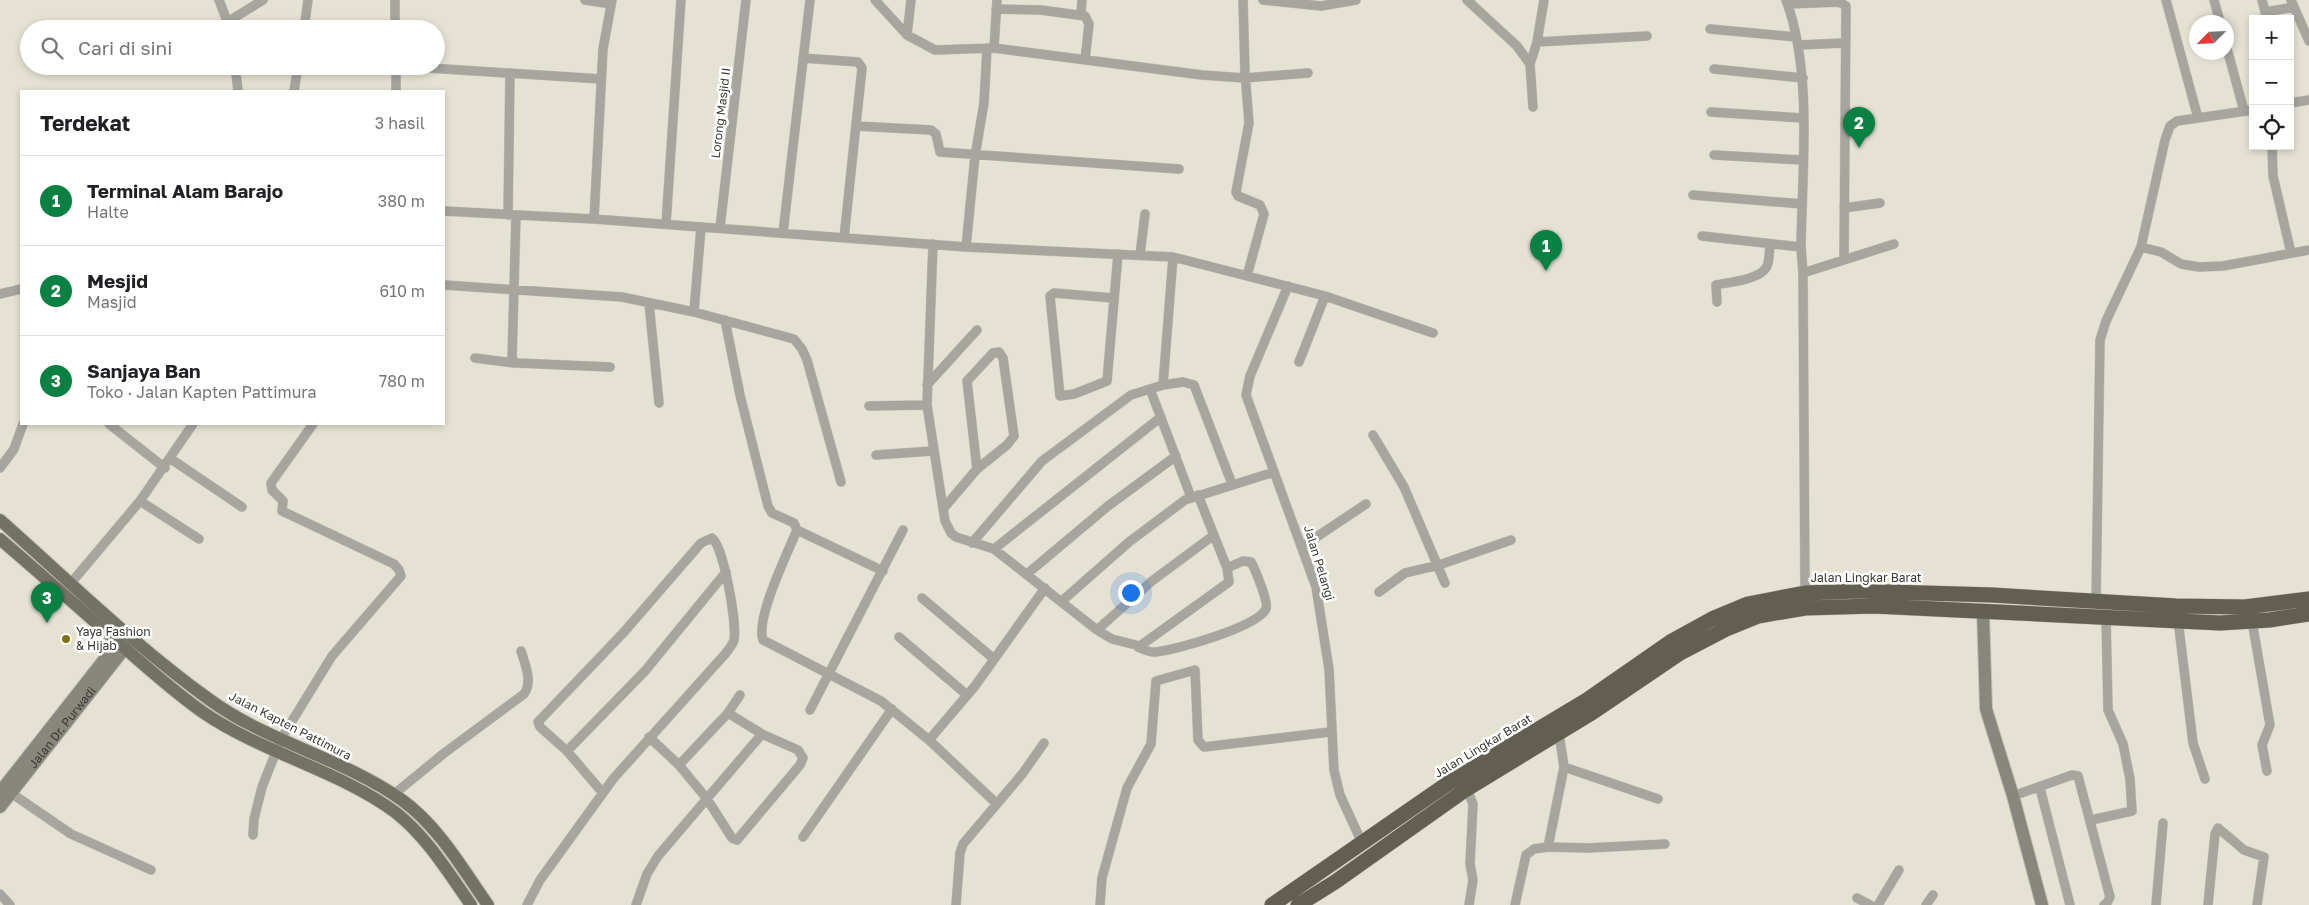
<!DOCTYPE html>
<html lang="id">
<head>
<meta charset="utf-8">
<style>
  body { margin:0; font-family:"Golos Text",sans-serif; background:#f6f6f6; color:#202124 }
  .controls { position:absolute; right:15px; top:15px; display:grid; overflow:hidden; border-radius:0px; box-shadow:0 2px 8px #0003 }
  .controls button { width:45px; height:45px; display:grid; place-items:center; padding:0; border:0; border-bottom:1px solid #e0e0e0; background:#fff; color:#202124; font:25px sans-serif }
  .compass { position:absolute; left:2189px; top:15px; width:45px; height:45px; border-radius:50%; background:#fff; box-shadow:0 2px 8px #0003; rotate:246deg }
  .you { position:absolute; left:1130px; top:592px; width:18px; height:18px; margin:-12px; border:4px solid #fff; border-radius:50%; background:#1a73e8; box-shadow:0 0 0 8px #1a73e833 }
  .badge { display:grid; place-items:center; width:32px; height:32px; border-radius:50%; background:#0b8043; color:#fff; font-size:16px; font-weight:700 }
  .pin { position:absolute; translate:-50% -41px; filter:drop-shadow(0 1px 2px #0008) }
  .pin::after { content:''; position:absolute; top:26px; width:18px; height:15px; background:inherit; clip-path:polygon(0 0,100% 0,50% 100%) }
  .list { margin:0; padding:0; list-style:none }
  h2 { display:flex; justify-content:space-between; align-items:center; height:65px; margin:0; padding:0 20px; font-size:21px }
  h2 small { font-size:16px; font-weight:400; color:#757577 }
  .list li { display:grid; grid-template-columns:32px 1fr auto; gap:15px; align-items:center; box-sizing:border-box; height:90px; padding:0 20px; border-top:1px solid #e0e0e0 }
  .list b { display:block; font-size:19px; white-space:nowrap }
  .list p { margin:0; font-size:16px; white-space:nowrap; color:#757577 }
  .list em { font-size:16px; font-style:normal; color:#757577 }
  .icon { flex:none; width:28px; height:28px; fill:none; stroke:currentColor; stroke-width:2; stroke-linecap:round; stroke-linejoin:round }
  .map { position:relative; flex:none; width:2309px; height:905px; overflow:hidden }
  .search { position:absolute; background:#fff; box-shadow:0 2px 8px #0003; left:20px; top:20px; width:425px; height:55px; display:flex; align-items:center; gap:12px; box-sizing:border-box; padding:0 18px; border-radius:28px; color:#757577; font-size:19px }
  .panel { position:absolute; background:#fff; box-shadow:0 2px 8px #0003; left:20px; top:90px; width:425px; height:335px; border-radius:0px }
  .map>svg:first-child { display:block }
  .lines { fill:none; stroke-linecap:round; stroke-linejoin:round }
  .street-casing { stroke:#c4c0b3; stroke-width:10 }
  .secondary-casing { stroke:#c4c0b3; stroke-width:14 }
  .primary-casing { stroke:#c4c0b3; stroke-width:14 }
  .highway-casing { stroke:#c4c0b3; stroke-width:16 }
  .street { stroke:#a6a59e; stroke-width:9 }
  .secondary { stroke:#89877d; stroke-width:12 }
  .primary { stroke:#747165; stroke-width:12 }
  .highway { stroke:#625f51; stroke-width:15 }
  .poi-dot { fill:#857010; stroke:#fff; stroke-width:2 }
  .labels { text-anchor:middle; stroke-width:5; stroke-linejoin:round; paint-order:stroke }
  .street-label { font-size:12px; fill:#3a3933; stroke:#fff }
  .poi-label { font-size:12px; fill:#3a3933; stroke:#fff; text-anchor:start }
</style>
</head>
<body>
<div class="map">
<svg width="2309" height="905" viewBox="0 0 2309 905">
  <rect width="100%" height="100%" fill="#e6e2d3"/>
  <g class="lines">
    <g class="street-casing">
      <path id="street" d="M219,0l11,29
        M395,0v29
        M585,0l26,4
        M875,0l32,35 28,15 59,-2 208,27 43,3 63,-5
        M1243,0l2,73 4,50 -13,69 2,4 22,9 4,9 -17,62
        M1263,0l58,6 35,-6
        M1467,0l50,46 13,18
        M1786,0c27,72 16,170 15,247l2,26 2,320
        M2166,0l32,118
        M2214,0l6,22
        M2262,0l5,19
        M2291,0l18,41
        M1788,4l51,-2 7,4 -2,253
        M996,9l45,1 44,6 4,8 -4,36
        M2265,12l29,-5
        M1081,14l1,-14
        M229,21l34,-21
        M304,29l4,-29
        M1710,29l86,8
        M907,35l4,-35
        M1537,42l110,-6
        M1799,45l45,-2
        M2226,45l18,66
        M994,48l3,-48
        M803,58l55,4 4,6 -18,170
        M235,66l3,25
        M396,66v25
        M398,66l203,13
        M1714,69l89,9
        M294,91l4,-25
        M2290,103l19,-3
        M1533,107l-3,-43 7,-22 7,-42
        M1711,112l91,6
        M856,126l75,4 5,4 4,18 239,17
        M2272,146l1,30 18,77
        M1714,155l88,5
        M1693,195l109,9
        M1844,208l36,-5
        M444,211l150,8 372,28 207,10 152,39 108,37
        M508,215l2,-142
        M516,215l-4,145 5,3 93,4
        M594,219l9,-170 9,-49
        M666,224l15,-224
        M720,228l26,-228
        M783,233l27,-233
        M1702,236l99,11
        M933,244l-6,161 18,116 6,12 5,4 38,12 103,81 15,9 28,7 89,-64 -2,-14 -29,-73
        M966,247l9,-91 9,-53 3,-55
        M2141,247l20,5 20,12 18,3 24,-1 86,-16
        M1140,255l5,-41
        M1803,273l91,-29
        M444,285l178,12 72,15 100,27 8,10 5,11 34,122
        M1288,286l-38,90 -4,19 70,192 13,82 5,101 6,25 23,50
        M0,294l21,-5
        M1113,298l-59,-5 -4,3 10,100 14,-2 33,-13 11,-127
        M1717,302l-1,-17c13,-3 42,-5 50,-17 4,-6 3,-17 4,-24
        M649,303l10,100
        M694,312l7,-85
        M725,320l15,75 28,111 4,7 22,10 3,7c-9,22 -42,89 -34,110l118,61 48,39 68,64
        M475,358l39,5
        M1299,362l26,-66
        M927,385l50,-55
        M1163,385l10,-128
        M1150,389l41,108
        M869,406l58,-1
        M109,424l56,44
        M1373,435l31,52 41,96
        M876,455l56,-4
        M171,459l71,48
        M0,468l14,-19 9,-25
        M140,501l59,38
        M943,509l34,-40 30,-24 7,-9 -11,-78 -4,-6 -6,1 -26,28 10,88
        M797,530l86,41
        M972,543l70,-82 89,-66 32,-10 20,-3 11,3 38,99
        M1303,546l63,-42
        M994,549l167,-132
        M1027,574l81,-68 68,-50
        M71,583l69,-82 53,-77
        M1379,592l26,-19 34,-8 72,-25
        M922,598l72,61
        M1062,601l67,-59 56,-42 89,-28
        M2096,601l4,-261 6,-19 35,-74 24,-107 5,-14 7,-5 76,-11
        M2178,620l15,123 12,36
        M2252,621l18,104 -8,20 5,26
        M1097,630l55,-49 62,-46
        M899,637l68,58
        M1138,647c5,2 11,6 18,5 20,-2 101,-25 110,-43 3,-6 -11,-40 -15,-47l-8,-1 -16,7
        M810,710l93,-180
        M649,737l30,28 28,34 25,39 5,2 63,-75 3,-7 -5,-8 -36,-16 -34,-21
        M929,740l46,-54 70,-98
        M567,751l78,-80 81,-99
        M679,765l49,-52 12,-18
        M1564,767l94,32
        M2040,788l30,117
        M1467,789l6,15 -3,60 3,16 -4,25
        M11,793l60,41 80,36
        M393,795l50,-41 81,-60c9,-12 1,-30 -3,-43
        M2013,796l59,-21 6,1 32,121 -3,6 -3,2
        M2091,820l41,-9 -2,-32 -7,-35 -15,-34 -2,-93
        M253,835l1,-16 8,-32 19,-48 51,-83 69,-80 -2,-6 -5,-6 -112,-53 1,-10 -11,-11 -1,-7 42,-59
        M803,837l89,-128
        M1548,847l40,1 77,-4
        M0,894l10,11
        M1857,898l13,7
        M527,905l13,-25 73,-101 113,-126c3,-4 7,-9 8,-13 3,-16 -10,-93 -22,-102l-11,5 -77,89 -86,90 2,5 27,24 35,41
        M636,905l11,-31 11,-18 104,-122
        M956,905l4,-52 3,-9 60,-71 21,-30
        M1100,905l2,-27 25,-90 24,-44 5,-63 39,-11 3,70 6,7 126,-15
        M1515,905l11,-50 8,-6 14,-2 16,-80 -5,-34
        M1878,905l21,-35
        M1926,905l7,-10
        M2156,905l7,-82
        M2208,905l7,-71 3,-6 26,22 20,7 -7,48"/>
    </g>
    <g class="secondary-casing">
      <g id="secondary">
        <path d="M1983,611l3,98 27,87 29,109"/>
        <path d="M0,792l118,-150"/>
        <path id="s1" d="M0,807l125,-159"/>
      </g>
    </g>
    <g class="primary-casing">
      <path id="primary" d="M0,520c69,61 136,127 210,180 59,43 133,58 192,100 37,27 60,68 86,105
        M0,539c37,32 74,64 111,97 30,26 60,54 93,77 59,40 136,58 191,99 32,25 53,60 76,93"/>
    </g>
    <g class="highway-casing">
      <path id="highway" d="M1272,905l178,-123 137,-82 85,-59 40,-22 36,-15 57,-11 51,-2 136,4 184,11 69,1 64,-8
        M1298,905l37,-23 130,-92 128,-78 87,-59 46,-24 32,-13 47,-8 69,-2 346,17 49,-3 40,-6"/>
    </g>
    <use href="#street" class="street"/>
    <use href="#secondary" class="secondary"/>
    <use href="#primary" class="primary"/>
    <use href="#highway" class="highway"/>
  </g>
  <circle class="poi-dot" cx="66" cy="639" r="5"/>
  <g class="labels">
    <g class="street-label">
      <text transform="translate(721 113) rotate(-83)" y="4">Lorong Masjid II</text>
      <text transform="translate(1319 563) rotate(73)" y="4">Jalan Pelangi</text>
      <text x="1866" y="582">Jalan Lingkar Barat</text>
      <text transform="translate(290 726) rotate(27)" y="4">Jalan Kapten Pattimura</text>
      <text dy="4" stroke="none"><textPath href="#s1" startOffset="101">Jalan Dr. Purwadi</textPath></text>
      <text transform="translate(1483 746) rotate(-31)" y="4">Jalan Lingkar Barat</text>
    </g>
    <g class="poi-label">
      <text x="76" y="636">Yaya Fashion<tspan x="76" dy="14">&amp; Hijab</tspan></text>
    </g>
  </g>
</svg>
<div class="controls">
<button>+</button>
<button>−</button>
<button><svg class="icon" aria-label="locate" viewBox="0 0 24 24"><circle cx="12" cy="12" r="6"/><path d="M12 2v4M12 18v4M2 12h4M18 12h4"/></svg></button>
</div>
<svg class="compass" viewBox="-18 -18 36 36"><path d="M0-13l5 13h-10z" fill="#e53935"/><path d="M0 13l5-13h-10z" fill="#757577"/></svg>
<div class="you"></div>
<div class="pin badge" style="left:1546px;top:271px">1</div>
<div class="pin badge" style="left:1859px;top:148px">2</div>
<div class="pin badge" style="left:47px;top:623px">3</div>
<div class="search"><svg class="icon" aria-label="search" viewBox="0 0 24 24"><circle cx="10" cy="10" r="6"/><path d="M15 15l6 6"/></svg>Cari di sini</div>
<section class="panel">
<h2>Terdekat<small>3 hasil</small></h2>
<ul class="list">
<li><span class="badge">1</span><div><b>Terminal Alam Barajo</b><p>Halte</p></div><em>380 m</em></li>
<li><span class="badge">2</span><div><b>Mesjid</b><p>Masjid</p></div><em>610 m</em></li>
<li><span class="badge">3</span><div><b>Sanjaya Ban</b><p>Toko · Jalan Kapten Pattimura</p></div><em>780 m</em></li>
</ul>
</section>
</div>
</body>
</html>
